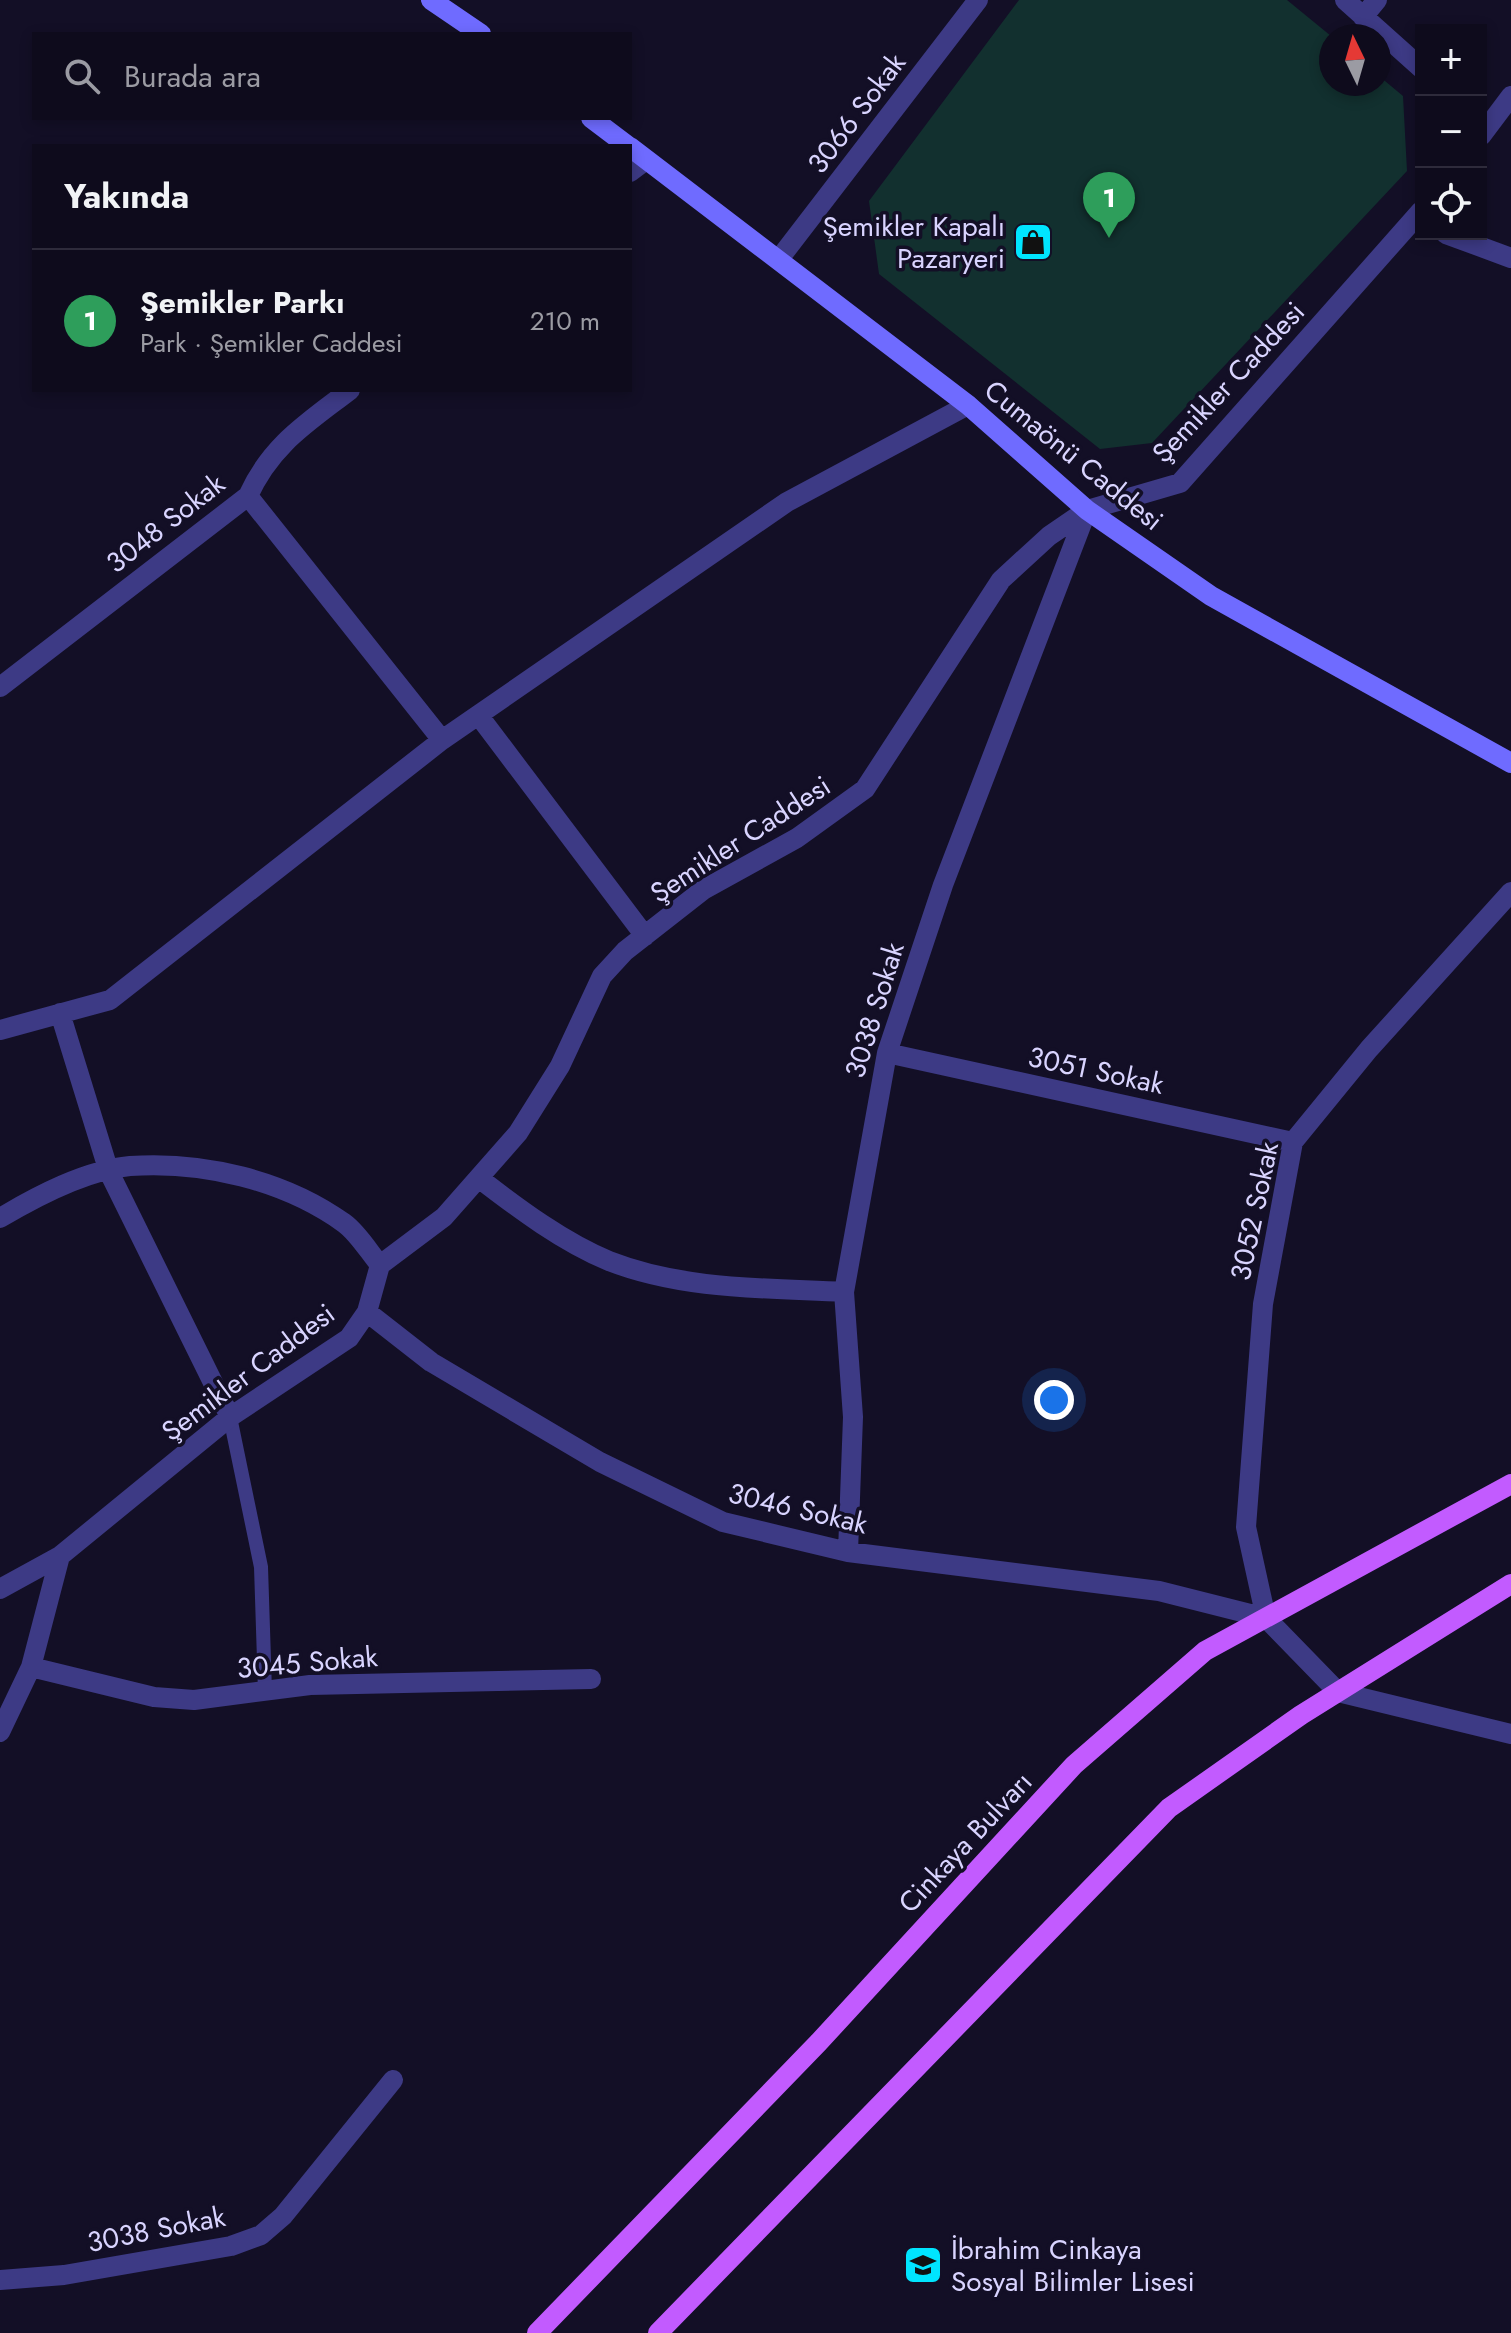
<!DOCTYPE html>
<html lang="tr">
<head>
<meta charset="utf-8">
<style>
  body { margin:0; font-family:Jost,sans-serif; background:#1c1929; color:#f1f3f6 }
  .controls { position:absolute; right:24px; top:24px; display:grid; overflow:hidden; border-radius:0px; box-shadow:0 4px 12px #0003 }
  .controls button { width:72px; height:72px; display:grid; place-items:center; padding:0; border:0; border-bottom:2px solid #2e2b3b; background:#0e0b1c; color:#f1f3f6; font:40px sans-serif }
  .compass { position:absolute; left:1319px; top:24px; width:72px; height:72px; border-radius:50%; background:#0e0b1c; box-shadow:0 4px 12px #0003; rotate:355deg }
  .you { position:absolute; left:1054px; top:1400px; width:28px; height:28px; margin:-20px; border:6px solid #fff; border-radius:50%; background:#1a73e8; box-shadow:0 0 0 12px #1a73e833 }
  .badge { display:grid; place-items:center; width:52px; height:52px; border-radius:50%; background:#b45309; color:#fff; font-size:26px; font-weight:700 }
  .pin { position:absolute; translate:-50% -66px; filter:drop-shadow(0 2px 4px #0008) }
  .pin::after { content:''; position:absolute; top:42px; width:28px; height:24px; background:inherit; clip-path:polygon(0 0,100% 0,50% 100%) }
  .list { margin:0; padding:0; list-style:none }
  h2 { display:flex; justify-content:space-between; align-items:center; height:104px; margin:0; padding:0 32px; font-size:34px }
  h2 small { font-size:26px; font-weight:400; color:#9b9ba3 }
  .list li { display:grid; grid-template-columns:52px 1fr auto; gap:24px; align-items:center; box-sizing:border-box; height:144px; padding:0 32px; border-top:2px solid #2e2b3b }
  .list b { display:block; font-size:30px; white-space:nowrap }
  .list p { margin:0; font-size:26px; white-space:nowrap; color:#9b9ba3 }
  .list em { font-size:26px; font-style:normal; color:#9b9ba3 }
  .icon { flex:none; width:44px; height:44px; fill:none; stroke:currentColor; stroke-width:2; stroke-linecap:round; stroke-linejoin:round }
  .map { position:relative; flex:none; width:1511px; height:2333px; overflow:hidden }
  .search { position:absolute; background:#0e0b1c; box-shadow:0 4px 12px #0003; left:32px; top:32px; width:600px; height:88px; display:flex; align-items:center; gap:20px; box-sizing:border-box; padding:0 28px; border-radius:0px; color:#9b9ba3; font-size:30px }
  .panel { position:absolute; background:#0e0b1c; box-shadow:0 4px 12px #0003; left:32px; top:144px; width:600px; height:248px; border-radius:0px }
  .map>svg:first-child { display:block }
  .green { fill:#12302f }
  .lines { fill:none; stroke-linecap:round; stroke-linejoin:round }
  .lane { stroke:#3d3a85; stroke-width:14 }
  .street { stroke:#3d3a85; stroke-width:20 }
  .secondary { stroke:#6f6bff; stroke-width:20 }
  .primary { stroke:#c25bff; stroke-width:20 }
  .labels { text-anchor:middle; stroke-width:7; stroke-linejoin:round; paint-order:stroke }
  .street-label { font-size:28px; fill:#d9d4ff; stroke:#130f26 }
  .poi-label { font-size:28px; fill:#d9d4ff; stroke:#130f26; text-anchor:end }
</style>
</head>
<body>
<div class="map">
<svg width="1511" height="2333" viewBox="0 0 1511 2333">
  <rect width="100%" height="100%" fill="#130f26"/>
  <path class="green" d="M1019,0h268l44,36v48h48v-8l24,20 4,75 -255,272 -52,6 -221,-175 -10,-73z"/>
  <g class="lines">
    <path class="lane" d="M230,1417l31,150 4,124"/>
    <path class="street" d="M1345,0l76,68
      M1363,17l14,-17
      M1481,136l30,-40
      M630,172l16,-12
      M1446,234l65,24
      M779,259l199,-259
      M248,496l194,244
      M0,687l248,-191c23,-51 59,-73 102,-106
      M479,716l166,220
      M60,1013l49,159 121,245
      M0,1030l110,-30 332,-260 345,-238 181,-97
      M887,1053l406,89
      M480,1179c39,30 83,63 129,82 74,29 157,27 235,31
      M0,1218c37,-22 86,-48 130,-52 73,-5 154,14 214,57 14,10 25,29 36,42
      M367,1312l64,50 169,100 123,60 125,30 311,39 107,27
      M848,1552l5,-135 -9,-125 43,-239 56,-168 144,-375
      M0,1589l60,-33
      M1266,1618l-20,-91 17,-223 30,-162 76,-93 142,-157
      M1266,1618l72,74 173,42
      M31,1667l123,30 40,3 116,-15 281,-6
      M0,1732l31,-65 29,-111 170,-139 119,-79 18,-26 13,-47 64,-48 74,-84 42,-67 42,-90 23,-25 78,-61 94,-52 68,-49 136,-209 48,-44 38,-26 93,-27 241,-272
      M0,2280l64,-5 167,-29 30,-11 22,-19 110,-136"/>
    <path class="secondary" d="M431,0l50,34
      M591,118l37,28
      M630,147l338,258 119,105 124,86 300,167"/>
    <path class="primary" d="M537,2333l282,-291 255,-277 131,-114 306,-167
      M658,2333l511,-525 132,-93 210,-131"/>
  </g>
  <defs>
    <g id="shop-square" transform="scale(2)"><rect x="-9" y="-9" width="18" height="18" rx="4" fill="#00e5ff" stroke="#130f26"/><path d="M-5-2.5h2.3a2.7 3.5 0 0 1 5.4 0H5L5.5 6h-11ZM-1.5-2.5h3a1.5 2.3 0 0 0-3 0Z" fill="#111"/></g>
    <g id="school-square" transform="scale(2)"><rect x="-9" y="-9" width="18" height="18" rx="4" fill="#00e5ff" stroke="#130f26"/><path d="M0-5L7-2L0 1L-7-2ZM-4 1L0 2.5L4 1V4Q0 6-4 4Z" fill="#111"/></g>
  </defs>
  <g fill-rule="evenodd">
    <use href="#shop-square" x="1033" y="242"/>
    <use href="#school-square" x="923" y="2265"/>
  </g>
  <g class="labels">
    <g class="street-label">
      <text transform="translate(856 113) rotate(-53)" y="10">3066 Sokak</text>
      <text transform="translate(1228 382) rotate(-47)" y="10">Şemikler Caddesi</text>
      <text transform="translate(1074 455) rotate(39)" y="10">Cumaönü Caddesi</text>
      <text transform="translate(165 523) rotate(-38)" y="10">3048 Sokak</text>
      <text transform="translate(740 839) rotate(-33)" y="10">Şemikler Caddesi</text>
      <text transform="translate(874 1010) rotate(-73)" y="10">3038 Sokak</text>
      <text transform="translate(1096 1070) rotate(12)" y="10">3051 Sokak</text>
      <text transform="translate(1254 1211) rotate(-78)" y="10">3052 Sokak</text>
      <text transform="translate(248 1372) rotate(-37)" y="10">Şemikler Caddesi</text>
      <text transform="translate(798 1508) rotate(13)" y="10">3046 Sokak</text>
      <text transform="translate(307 1662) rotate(-5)" y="10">3045 Sokak</text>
      <text transform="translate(965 1842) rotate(-47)" y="10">Cinkaya Bulvarı</text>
      <text transform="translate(156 2229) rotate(-11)" y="10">3038 Sokak</text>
    </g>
    <g class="poi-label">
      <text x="1005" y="236">Şemikler Kapalı<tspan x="1005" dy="32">Pazaryeri</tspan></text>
      <text x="951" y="2259" text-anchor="start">İbrahim Cinkaya<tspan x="951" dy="32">Sosyal Bilimler Lisesi</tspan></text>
    </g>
  </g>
</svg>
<div class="controls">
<button>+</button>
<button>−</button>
<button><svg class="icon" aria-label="locate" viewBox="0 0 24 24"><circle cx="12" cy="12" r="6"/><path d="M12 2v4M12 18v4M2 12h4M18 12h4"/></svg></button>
</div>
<svg class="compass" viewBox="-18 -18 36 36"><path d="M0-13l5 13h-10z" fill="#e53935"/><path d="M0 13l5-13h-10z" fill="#9b9ba3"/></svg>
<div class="you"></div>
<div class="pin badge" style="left:1109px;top:238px;background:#2e9e5b">1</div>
<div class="search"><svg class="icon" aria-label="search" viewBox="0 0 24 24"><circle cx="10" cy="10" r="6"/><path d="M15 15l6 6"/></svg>Burada ara</div>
<section class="panel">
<h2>Yakında<small></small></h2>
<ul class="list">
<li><span class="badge" style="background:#2e9e5b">1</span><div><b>Şemikler Parkı</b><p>Park · Şemikler Caddesi</p></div><em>210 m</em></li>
</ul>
</section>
</div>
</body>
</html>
